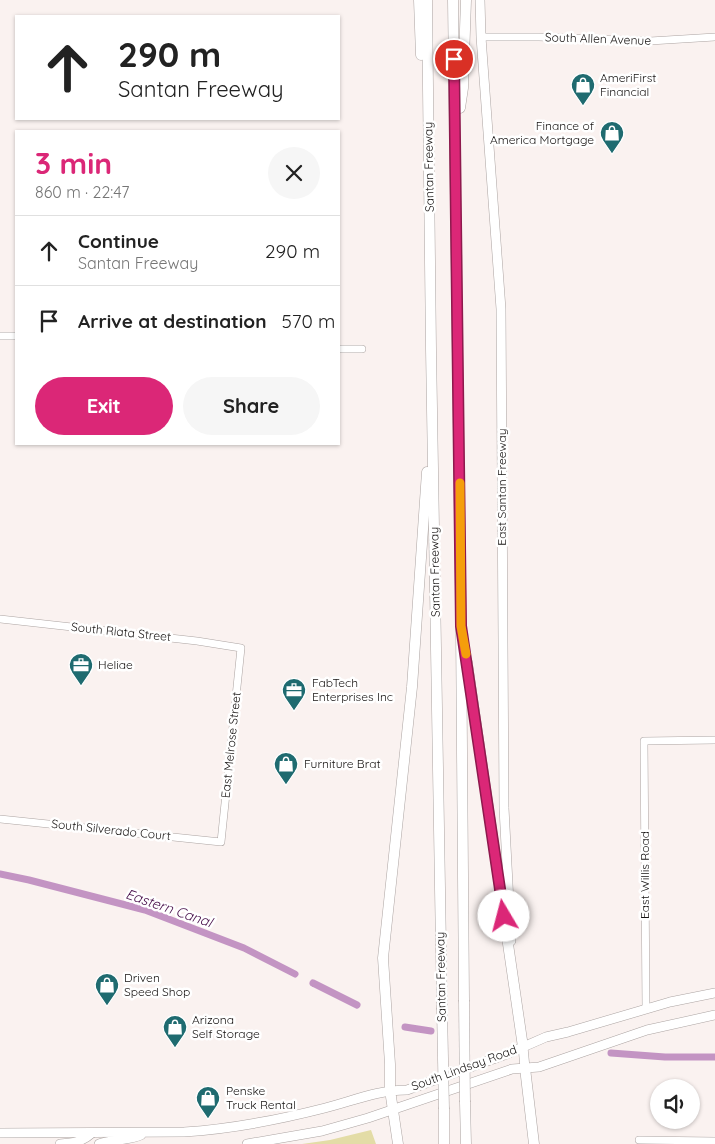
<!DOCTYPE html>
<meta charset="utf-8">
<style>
body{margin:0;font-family:Quicksand,sans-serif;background:#f6f6f6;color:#222;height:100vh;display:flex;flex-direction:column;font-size:19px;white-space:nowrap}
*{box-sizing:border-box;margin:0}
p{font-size:16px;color:#767676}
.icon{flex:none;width:28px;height:28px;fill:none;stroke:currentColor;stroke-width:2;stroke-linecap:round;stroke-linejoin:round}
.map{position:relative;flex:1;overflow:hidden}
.panel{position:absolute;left:15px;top:130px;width:325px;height:315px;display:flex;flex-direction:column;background:#fff;border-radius:0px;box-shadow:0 1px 4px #0004}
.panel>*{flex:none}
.hud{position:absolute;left:15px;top:15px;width:325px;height:105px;border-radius:0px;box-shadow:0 1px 4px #0004;background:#fff;color:#222;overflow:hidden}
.fabs{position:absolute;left:650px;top:1079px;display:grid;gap:10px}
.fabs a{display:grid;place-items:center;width:50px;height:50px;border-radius:50%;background:#fff;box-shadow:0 1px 4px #0004;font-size:25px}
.pin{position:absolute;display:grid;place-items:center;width:42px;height:42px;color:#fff;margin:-21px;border:2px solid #fff;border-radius:50%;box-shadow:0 1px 5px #0007}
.me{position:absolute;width:55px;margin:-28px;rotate:352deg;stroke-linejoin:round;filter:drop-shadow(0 0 4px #0008)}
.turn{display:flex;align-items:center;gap:18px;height:105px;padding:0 20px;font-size:22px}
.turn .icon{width:65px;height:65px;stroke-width:2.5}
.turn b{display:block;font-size:35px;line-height:42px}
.round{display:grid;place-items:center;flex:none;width:52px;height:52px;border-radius:26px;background:#f6f6f6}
.summary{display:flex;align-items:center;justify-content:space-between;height:85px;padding:0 20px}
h1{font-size:30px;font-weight:800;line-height:38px;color:#db2777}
.cta{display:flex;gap:10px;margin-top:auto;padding:10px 20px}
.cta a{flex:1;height:58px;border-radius:30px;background:#db2777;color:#fff;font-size:20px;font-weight:800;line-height:58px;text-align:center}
.cta a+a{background:#f6f6f6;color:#222}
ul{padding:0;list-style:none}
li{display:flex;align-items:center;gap:15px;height:70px;padding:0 20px;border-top:1px solid #e0e0e0}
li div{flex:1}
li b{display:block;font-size:19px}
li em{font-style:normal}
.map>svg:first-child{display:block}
</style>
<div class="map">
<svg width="715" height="1144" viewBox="0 0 715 1144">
<rect width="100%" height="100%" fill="#faf2f0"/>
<!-- green -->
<path fill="#e3dca6" d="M371,1130L376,1144H302L330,1140Z"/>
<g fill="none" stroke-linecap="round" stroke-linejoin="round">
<!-- canal -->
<g stroke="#c394c3" stroke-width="7">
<path d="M0,874L29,880L145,910L244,948L295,974"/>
<path d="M313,983L357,1005"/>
<path d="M405,1027L431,1031"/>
<path d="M611,1053L665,1057H715"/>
</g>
<!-- minor casing -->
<g stroke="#aca4a2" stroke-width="8">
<g id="minor">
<path d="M481,37H539L650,41L715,37"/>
<path d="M0,336H16"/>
<path d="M339,349H362"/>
<path d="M0,619L197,641L241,648L221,842L0,819"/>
<path d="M646,1009L644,741L715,740"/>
<path d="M639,1140L715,1141"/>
</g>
</g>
<!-- major casing -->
<g stroke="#aca4a2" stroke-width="10">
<g id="major">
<path d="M480,0L481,37L501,309L504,808L511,941"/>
<path d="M523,1047L525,1068"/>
<path d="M0,1133L184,1132C232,1129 278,1120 325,1108C353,1101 377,1090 407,1090L507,1054L546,1037L568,1032L670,1002L715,993"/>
<path d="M60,1144C73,1143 82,1142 92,1133"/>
<path d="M99,1144C112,1139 127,1141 141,1135"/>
<path d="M247,1144L322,1131L368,1118L512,1069L539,1067L647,1030L715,1015"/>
</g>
</g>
<!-- highway casing -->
<g stroke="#aca4a2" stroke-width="11">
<g id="highway">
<path d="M419,0L421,55"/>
<path d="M427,0L431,349L442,1008"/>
<path d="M453,0L461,626L464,1000"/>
<path d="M460,108L463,88L466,0"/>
<path d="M467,662L523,1047"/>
<path d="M525,1068L534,1144"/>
<path d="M465,1102L466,1144"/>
<path d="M444,1109V1144"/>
<path d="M398,1144L390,1090V1064L383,958L412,687L427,472"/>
</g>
</g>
<!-- minor -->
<use href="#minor" stroke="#fff" stroke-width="7"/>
<!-- major -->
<use href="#major" stroke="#fff" stroke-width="9"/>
<!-- highway -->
<use href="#highway" stroke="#fff" stroke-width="10"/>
<!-- highway-bridge casing -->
<g stroke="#aca4a2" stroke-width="11" stroke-linecap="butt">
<g id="highway-bridge">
<path d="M464,1000L465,1102"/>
<path d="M442,1008L444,1109"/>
</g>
</g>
<!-- highway-bridge -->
<use href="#highway-bridge" stroke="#fff" stroke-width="10"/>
</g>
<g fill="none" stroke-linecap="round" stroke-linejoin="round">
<!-- route casing -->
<g stroke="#8e194d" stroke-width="12">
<path id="route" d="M454,59L461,626L504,916"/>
</g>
<!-- route -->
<use href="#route" stroke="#db2777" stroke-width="9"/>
<!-- slow -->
<path stroke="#f59e0b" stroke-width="9" d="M460,483L461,626L466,654"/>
</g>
<!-- icons -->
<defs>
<g id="shop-pin" transform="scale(1.25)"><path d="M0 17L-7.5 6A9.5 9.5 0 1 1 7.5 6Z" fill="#1f6b70" stroke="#fff"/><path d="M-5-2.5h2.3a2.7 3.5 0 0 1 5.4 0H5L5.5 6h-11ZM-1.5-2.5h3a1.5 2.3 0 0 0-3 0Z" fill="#fff"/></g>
<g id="office-pin" transform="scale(1.25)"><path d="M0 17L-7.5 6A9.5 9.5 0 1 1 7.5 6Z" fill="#1f6b70" stroke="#fff"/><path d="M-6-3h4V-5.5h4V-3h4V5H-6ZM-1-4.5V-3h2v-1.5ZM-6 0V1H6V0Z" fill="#fff"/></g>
</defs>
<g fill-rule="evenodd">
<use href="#shop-pin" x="583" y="85"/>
<use href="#shop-pin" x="612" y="133"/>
<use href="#office-pin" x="81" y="665"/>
<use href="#office-pin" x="294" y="690"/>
<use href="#shop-pin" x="286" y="764"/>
<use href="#shop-pin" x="107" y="985"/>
<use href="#shop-pin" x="175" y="1027"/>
<use href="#shop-pin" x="208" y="1098"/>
</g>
<g text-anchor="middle" stroke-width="5" stroke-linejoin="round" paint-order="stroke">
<!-- street labels -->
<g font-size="12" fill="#151211" stroke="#fff">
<text transform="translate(598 39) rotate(2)" y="4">South Allen Avenue</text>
<text transform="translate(429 167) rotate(-91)" y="4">Santan Freeway</text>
<text transform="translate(502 487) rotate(-90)" y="4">East Santan Freeway</text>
<text transform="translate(435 572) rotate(-91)" y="4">Santan Freeway</text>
<text transform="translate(121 632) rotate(6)" y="4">South Riata Street</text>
<text transform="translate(231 745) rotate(-84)" y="4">East Melrose Street</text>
<text transform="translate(111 830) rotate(6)" y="4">South Silverado Court</text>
<text transform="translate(645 875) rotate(-90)" y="4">East Willis Road</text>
<text transform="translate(441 977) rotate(-91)" y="4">Santan Freeway</text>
<text transform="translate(464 1068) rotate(-20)" y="4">South Lindsay Road</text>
</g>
<!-- poi labels -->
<g font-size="12" fill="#151211" stroke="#fff" text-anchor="start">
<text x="600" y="82">AmeriFirst<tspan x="600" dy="14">Financial</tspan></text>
<text x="594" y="130" text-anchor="end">Finance of<tspan x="594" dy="14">America Mortgage</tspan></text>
<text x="98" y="669">Heliae</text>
<text x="312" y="687">FabTech<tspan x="312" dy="14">Enterprises Inc</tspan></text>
<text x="304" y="768">Furniture Brat</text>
<text x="124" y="982">Driven<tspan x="124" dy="14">Speed Shop</tspan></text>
<text x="192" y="1024">Arizona<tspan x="192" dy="14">Self Storage</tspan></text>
<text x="226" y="1095">Penske<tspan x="226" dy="14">Truck Rental</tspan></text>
</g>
<!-- water labels -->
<g font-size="14" font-style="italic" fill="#460d49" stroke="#fff">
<text transform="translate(169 908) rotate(19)" y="5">Eastern Canal</text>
</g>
</g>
</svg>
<div class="fabs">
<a><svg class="icon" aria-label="sound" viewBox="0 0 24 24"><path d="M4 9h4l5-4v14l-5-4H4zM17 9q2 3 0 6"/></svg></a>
</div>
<div class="pin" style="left:454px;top:59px;background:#d93025"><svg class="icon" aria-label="arrive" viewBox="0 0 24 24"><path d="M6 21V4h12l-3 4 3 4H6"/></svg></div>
<svg class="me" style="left:504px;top:916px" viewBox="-20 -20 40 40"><circle r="19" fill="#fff"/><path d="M0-13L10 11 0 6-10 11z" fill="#db2777"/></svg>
<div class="hud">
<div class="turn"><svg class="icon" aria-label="ahead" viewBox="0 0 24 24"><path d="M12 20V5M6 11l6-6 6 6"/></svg><div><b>290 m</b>Santan Freeway</div></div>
</div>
<section class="panel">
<div class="summary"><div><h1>3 min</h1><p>860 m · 22:47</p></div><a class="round"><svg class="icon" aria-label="close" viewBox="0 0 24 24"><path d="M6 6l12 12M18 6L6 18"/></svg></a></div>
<ul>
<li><svg class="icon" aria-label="ahead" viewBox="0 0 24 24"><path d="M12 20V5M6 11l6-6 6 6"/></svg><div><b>Continue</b><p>Santan Freeway</p></div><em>290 m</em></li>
<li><svg class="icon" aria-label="arrive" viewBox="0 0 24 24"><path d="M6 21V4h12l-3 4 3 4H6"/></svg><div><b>Arrive at destination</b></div><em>570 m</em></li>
</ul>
<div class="cta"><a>Exit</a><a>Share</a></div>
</section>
</div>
